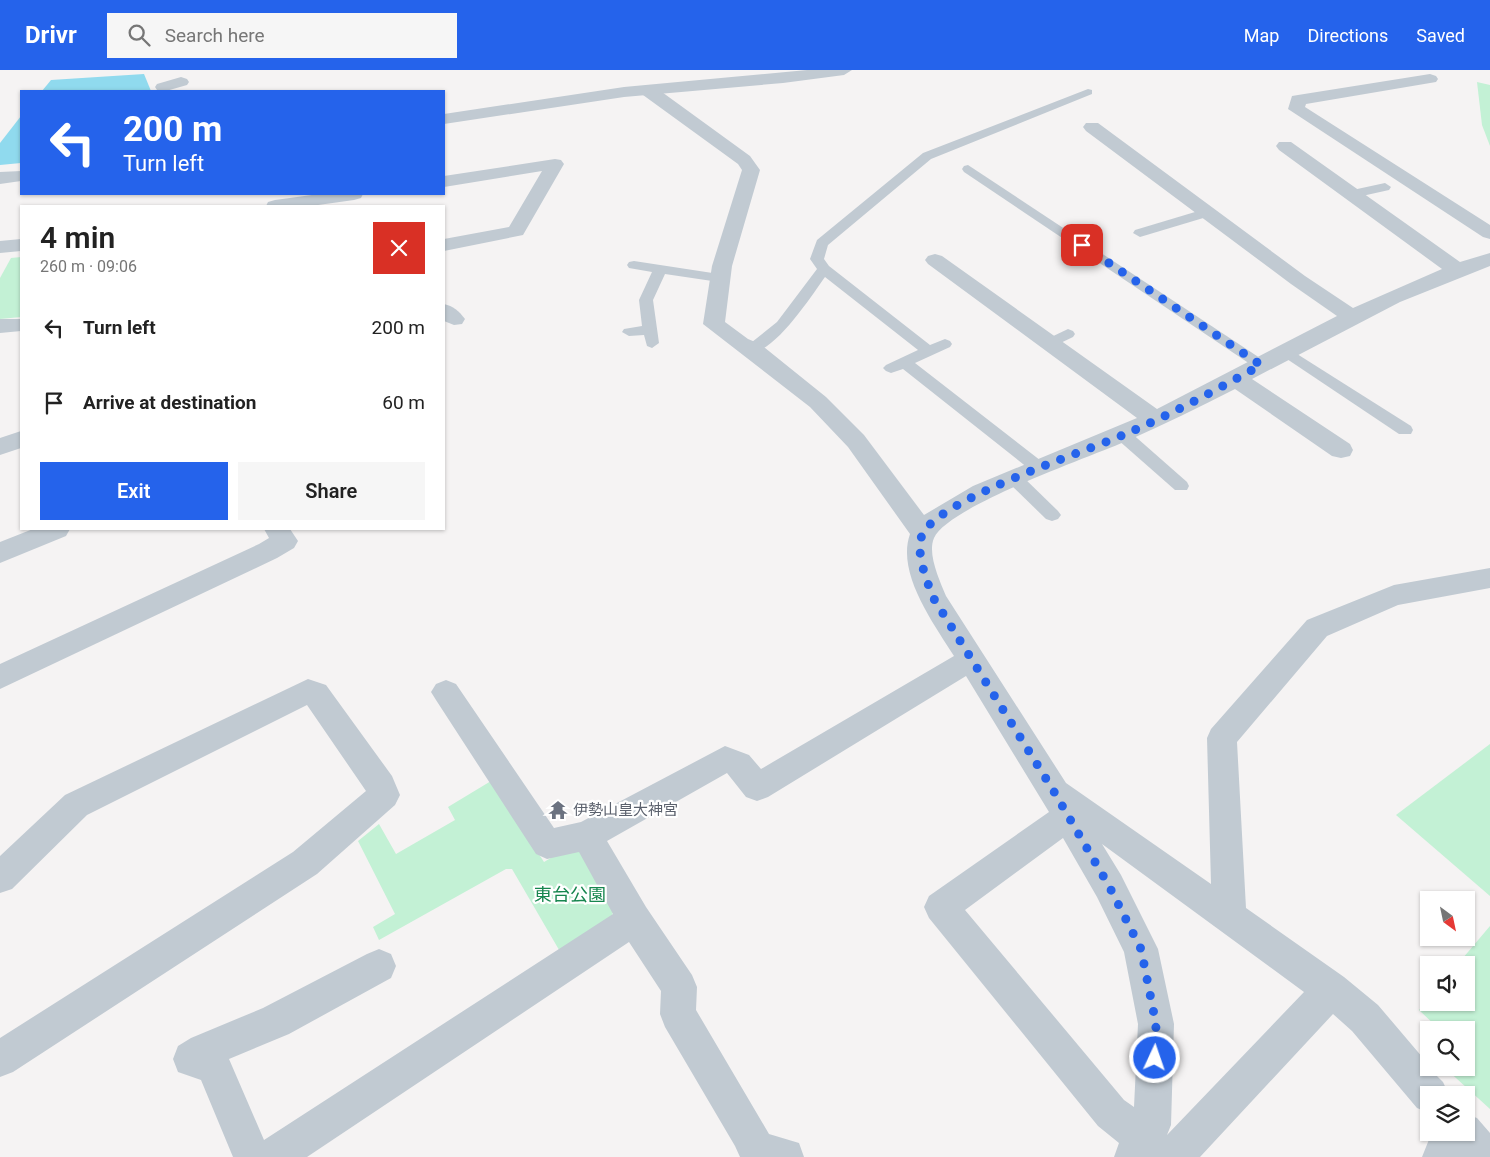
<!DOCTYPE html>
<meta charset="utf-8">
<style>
body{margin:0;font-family:Roboto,"Noto Sans JP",sans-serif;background:#f6f6f6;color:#222;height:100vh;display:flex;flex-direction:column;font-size:19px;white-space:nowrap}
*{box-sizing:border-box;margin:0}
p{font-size:16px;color:#767676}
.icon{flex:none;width:28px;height:28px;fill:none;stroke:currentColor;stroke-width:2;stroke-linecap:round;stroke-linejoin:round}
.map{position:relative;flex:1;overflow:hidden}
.details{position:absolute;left:20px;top:135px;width:425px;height:325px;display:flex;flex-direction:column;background:#fff;border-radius:0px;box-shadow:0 1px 4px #0004}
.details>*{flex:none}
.guide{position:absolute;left:20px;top:20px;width:425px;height:105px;border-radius:0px;box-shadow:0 1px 4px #0004;background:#2563eb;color:#fff;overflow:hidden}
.needle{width:32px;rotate:147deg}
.tools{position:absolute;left:1420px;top:821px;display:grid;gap:10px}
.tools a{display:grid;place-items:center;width:55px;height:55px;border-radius:0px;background:#fff;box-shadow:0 1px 4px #0004;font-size:25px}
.pin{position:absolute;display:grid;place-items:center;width:42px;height:42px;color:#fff;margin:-21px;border-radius:10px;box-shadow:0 2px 8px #0006}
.me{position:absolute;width:55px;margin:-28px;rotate:3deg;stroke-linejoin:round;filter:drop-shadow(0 0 4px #0008)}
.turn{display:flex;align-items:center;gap:18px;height:105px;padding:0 20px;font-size:22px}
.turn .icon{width:65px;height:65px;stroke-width:2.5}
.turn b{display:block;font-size:35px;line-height:42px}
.round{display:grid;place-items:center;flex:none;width:52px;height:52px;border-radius:0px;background:#f6f6f6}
.head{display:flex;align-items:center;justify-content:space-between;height:85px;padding:0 20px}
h1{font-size:30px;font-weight:600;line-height:38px}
.cta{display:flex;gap:10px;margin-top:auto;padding:10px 20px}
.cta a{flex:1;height:58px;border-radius:0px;background:#2563eb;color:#fff;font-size:20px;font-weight:600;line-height:58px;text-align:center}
.cta a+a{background:#f6f6f6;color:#222}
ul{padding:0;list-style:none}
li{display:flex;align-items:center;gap:15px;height:75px;padding:0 20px}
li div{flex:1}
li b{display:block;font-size:19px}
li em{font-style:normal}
header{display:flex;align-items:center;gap:30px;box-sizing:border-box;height:70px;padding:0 25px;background:#2563eb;color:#fff}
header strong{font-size:24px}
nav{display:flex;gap:28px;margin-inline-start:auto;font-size:18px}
.search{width:350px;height:45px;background:#f6f6f6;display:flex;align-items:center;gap:12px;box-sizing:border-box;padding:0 18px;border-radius:0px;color:#767676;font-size:19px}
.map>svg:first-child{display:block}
</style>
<header>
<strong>Drivr</strong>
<div class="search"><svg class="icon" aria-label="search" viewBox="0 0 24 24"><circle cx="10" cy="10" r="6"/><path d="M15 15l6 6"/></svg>Search here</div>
<nav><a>Map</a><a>Directions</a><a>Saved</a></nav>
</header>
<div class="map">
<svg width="1490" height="1087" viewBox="0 0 1490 1087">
<rect width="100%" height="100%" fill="#f5f3f3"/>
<!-- green -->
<g fill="#c3f1d5">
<path d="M1477,12L1490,15V76L1482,55Z"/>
<path d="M21,187V247L0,249V208L11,188Z"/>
<path d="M1490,674V826L1396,745Z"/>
<path d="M491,711L544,792L566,779L589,783L616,831L610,853L562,885L512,799H506L379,870L373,857L395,844L358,771L379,754L396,784L455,750L448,737Z"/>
<path d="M1490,856V1039L1445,998H1466V960H1440L1419,940L1429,928V932H1466V895H1457Z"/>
</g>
<!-- water -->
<g fill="#90daee">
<path d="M144,4L151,21H42L51,10Z"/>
<path d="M21,46V93L0,95V73Z"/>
</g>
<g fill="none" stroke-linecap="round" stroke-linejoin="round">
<!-- service -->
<g fill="#c1cad2" fill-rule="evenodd">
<path d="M1088,19L1092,20V24L931,89L828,175L824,189L829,196L930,275L945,269L950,271L952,274L950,277L915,293L1045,394L1047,398L1045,402H1033L903,299L891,303L886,301L883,298L886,295L918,280L825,207C812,225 771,289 747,282L745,279L747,276L777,252L817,199L810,189L817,170L923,83Z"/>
<path d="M968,95L1266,292L1269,295L1266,298H1256L964,102L962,99L964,96Z"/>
<path d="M1385,113L1391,117L1389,120L1353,128L1347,124L1348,121Z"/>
<path d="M1205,139L1212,143L1210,146L1140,167L1133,163L1135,160Z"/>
<path d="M634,191L719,204L726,208L719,212L665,204L653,230L659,273L652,278L647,276L644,265L629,266L622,262L624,259L642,256L639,230L652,202L629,198L627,195L629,192Z"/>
<path d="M1068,259L1073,261L1075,264L1073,267L1050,278L1043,273L1045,270Z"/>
<path d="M1286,277L1411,356L1413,360L1411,364H1399L1281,285L1279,282Z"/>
<path d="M1123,360L1129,361L1187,412L1189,416L1187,420H1175L1117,369L1115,365L1117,361Z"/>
<path d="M1014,402L1020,404L1058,441L1061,445L1058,449L1052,451L1046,449L1008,412L1006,408L1008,404Z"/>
</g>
<!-- minor -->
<g fill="#c1cad2" fill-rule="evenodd">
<path d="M1430,4L1436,6L1438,9L1436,12L1306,34L1305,37L1490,155V169L1483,167L1288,39L1292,26L1298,25Z"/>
<path d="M181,7L187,9L189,12L187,15L166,21L157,20L155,17L157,14Z"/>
<path d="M649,16L655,17L750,86L760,100L732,196L725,252L748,269L760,274L826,327L864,365L924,445L973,416L1137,348L928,194L925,190L928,186L935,184L942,186L1157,339L1337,246L1291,214L1086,61L1083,57L1086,53H1098L1305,206L1353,238L1442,199L1279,80L1276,76L1279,72H1291L1460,192L1490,183V196L1400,232L1252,309L1350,374L1353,380L1350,386L1341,388L1332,386L1235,319C1200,337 1165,354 1129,370C1093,386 948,436 934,468C927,484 940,511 946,526L1066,713L1211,814L1207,668L1211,659L1307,550L1394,515L1490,498V518L1398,535L1327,566L1237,672L1246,838L1344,907L1378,935L1429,995V998L1443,1012L1449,1025H1429V1043L1417,1038L1352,961L1333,944L1200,1087H1114L1119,1073L1098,1056L929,848L924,837L929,826L1049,742L966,606L768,727L757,731L746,727L727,703L607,771L646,837L692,905L697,917L696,940L769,1064L799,1073L804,1087H740L735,1076L665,957L660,944L661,921L629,872L307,1087H233L201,1010L178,1002L173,989L178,976L191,968L263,938L367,884L379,879L391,884L396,896L391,908L289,964L229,989L264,1070L613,844L579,782L547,789L536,784L436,630L431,622L436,614L446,610L456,614L554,758L581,752L725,676L749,685L761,699L954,586C934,554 896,503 910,464L848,377L810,337L703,254L712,196L742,100L738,94L643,25L641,21L643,17ZM1063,768L1097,827L1124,882L1138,954L1134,1037L1124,1030L965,840ZM1102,774L1304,922L1167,1065L1171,1055L1174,954L1158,879L1121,805Z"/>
<path d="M555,89L561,90L564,94L523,165L444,181V169L509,157L542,101L444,117V106Z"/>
<path d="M319,124H363L361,128L354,130L311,136H266L268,132L275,130Z"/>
<path d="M21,169V181L0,183V171Z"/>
<path d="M444,234C453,236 459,241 465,249L462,254L454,255L444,251Z"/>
<path d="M0,249H21V261L0,263Z"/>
<path d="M21,361V378L0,385V368Z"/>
<path d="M33,459H70L66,466L0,493V472Z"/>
<path d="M264,459H290L298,471L294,478L277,488L0,619V594L259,474L269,468Z"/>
<path d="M308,609L326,615L392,706L400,725L395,735L317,804L13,1002L0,1007V968L293,782L366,721L307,635L87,745L12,819L0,823V786L65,725Z"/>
<path d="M1466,1044L1477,1048L1490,1063V1087H1422L1432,1062H1466Z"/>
</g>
<!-- tertiary -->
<g fill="#c1cad2" fill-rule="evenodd">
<path d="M807,0H852L844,5L783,13L624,27L444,54V44L624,17Z"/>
<path d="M21,101V111L0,114V102Z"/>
</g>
</g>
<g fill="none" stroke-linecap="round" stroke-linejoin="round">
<!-- route -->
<path stroke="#2563eb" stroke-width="9" stroke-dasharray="0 16.2" d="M1082,175L1261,295C1216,320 1170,345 1123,365C1082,383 943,428 923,463C914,480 927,512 934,529L1053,720L1109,816L1141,879L1156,954L1155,988"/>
</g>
<!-- icons -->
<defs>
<g id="temple-bare" transform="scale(1.5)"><path d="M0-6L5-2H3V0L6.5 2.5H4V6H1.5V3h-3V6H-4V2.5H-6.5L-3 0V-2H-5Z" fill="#6b7280" stroke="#fff" stroke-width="2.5" paint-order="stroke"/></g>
</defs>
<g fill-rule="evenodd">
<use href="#temple-bare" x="558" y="740"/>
</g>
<g text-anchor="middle" stroke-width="4.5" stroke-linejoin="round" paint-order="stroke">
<!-- worship labels -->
<g font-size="15" fill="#5b616d" stroke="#fff" text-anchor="start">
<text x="573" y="745">伊勢山皇大神宮</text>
</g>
<!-- near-park labels -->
<g font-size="18" fill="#17864f" stroke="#fff">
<text x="570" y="831">東台公園</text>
</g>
</g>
</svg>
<div class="tools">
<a><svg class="needle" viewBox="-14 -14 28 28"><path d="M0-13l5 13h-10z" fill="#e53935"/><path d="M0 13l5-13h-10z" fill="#767676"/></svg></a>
<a><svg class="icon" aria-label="sound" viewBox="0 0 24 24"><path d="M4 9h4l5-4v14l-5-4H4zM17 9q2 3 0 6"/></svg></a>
<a><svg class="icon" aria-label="search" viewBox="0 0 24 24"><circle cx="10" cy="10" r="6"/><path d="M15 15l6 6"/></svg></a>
<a><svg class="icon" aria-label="layers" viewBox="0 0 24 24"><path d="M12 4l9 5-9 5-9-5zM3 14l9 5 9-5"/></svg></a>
</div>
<div class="pin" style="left:1082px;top:175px;background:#d93025"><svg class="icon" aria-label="arrive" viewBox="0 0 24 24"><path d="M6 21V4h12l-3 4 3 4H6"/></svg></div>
<svg class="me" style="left:1155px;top:988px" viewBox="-20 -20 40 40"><circle r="17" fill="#2563eb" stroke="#fff" stroke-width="3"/><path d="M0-11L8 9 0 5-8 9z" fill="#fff"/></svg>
<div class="guide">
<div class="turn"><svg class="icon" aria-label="left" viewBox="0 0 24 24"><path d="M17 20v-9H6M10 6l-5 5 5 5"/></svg><div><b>200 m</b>Turn left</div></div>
</div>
<section class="details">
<div class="head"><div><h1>4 min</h1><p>260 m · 09:06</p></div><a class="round" style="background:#d93025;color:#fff"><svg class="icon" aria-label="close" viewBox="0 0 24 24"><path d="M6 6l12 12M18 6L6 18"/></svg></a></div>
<ul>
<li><svg class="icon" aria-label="left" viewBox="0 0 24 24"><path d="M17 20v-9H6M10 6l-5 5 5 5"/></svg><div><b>Turn left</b></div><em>200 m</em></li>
<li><svg class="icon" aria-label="arrive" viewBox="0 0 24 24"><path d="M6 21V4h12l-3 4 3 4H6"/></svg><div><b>Arrive at destination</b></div><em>60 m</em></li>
</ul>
<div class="cta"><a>Exit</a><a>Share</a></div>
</section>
</div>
